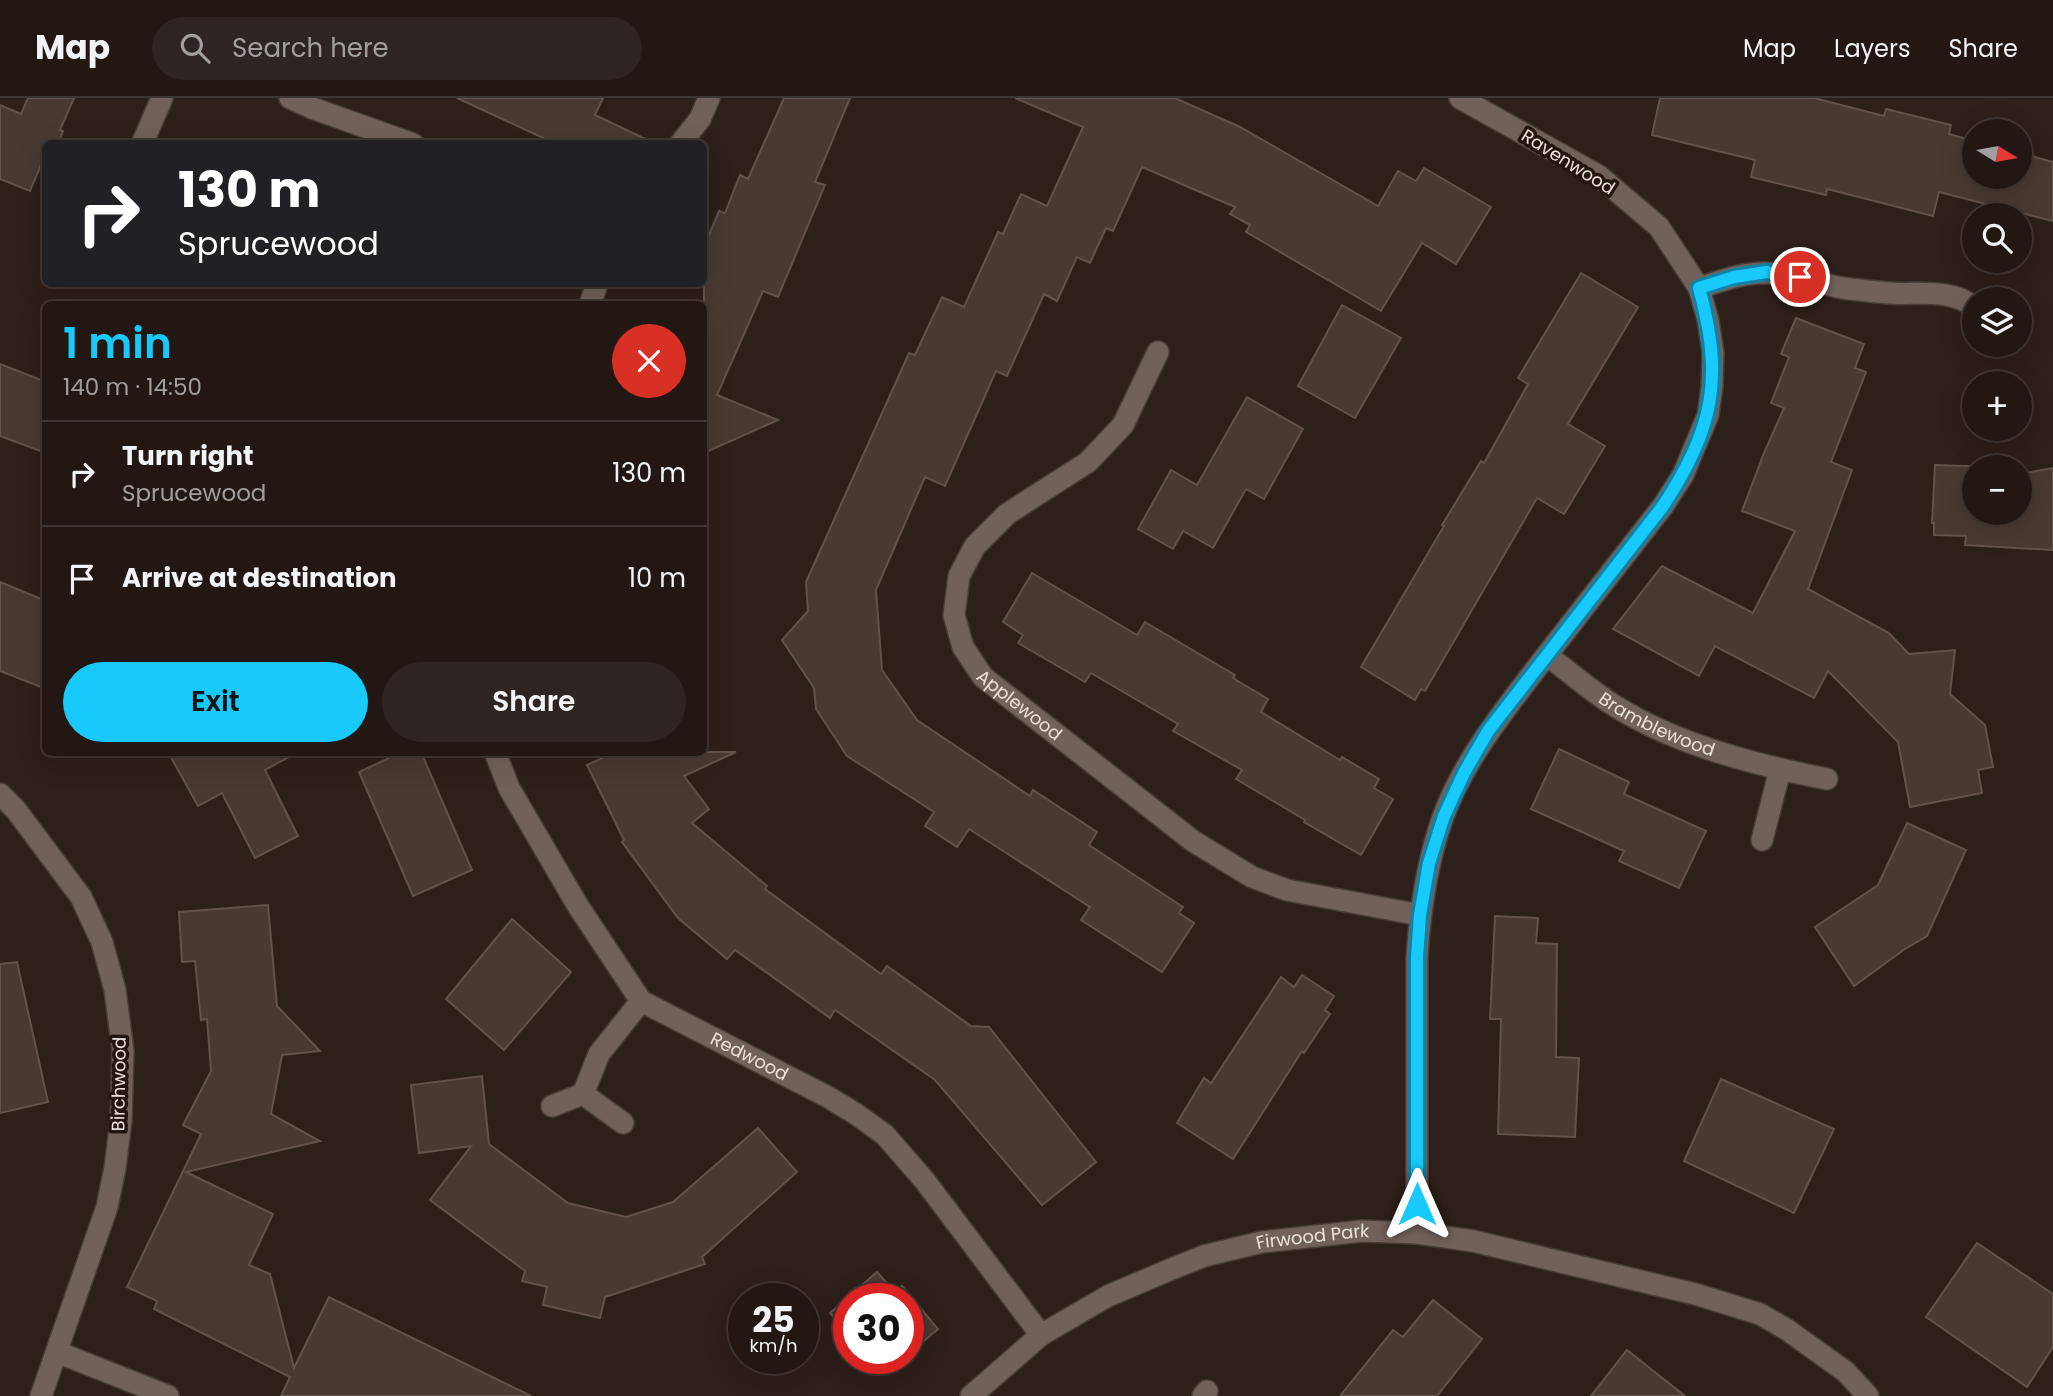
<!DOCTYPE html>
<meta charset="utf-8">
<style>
body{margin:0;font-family:Poppins,sans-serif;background:#2e2421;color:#f1f3f6;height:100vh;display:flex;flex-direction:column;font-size:26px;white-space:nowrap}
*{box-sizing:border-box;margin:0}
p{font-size:23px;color:#a29fa0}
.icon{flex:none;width:38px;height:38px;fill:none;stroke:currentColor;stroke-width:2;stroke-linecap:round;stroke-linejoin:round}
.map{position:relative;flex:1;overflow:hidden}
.drawer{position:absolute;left:42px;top:203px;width:665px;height:455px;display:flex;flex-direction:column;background:#221713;border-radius:10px;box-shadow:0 7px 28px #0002,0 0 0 2px #3f3633}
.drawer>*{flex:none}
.hud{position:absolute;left:42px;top:42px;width:665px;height:147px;border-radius:10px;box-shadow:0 7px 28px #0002,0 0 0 2px #3f3633;background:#202124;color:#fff;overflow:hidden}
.needle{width:46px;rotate:101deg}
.buttons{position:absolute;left:1962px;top:21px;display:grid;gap:14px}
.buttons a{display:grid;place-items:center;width:70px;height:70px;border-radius:50%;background:#221713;box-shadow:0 7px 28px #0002,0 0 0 2px #3f3633;font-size:35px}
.speed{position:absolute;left:728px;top:1185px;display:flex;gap:14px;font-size:35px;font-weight:700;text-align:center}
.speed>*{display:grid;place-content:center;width:91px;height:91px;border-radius:50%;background:#221713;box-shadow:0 7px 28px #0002,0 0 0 2px #3f3633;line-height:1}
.speed small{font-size:18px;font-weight:400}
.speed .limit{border:10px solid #d22;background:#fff;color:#111}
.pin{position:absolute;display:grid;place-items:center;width:60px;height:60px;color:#fff;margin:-30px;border:4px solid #fff;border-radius:50%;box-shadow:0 2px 7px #0007}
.me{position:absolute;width:77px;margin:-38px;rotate:0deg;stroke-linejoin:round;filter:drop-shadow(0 0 5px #0008)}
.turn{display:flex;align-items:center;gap:24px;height:147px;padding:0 21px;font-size:32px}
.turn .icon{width:91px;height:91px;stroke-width:2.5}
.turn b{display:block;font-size:49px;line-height:60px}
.round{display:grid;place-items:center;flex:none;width:74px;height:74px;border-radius:37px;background:#2e2421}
.headline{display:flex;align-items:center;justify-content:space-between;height:119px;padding:0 21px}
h1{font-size:42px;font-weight:600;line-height:52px;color:#18cafc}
.cta{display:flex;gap:14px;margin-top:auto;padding:14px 21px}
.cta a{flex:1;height:80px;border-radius:42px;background:#18cafc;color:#111;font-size:28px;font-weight:600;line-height:80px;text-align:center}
.cta a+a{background:#2e2421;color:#f1f3f6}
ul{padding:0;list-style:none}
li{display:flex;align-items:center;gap:21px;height:105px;padding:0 21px;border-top:2px solid #3f3633}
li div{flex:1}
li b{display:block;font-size:26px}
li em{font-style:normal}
header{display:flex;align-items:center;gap:42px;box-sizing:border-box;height:98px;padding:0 35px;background:#221713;border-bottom:2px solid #3f3633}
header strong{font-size:33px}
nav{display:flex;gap:38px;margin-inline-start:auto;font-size:24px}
.search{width:490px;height:63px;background:#2e2421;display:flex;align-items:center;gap:18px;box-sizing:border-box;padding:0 24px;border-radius:38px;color:#a29fa0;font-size:26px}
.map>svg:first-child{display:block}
</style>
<header>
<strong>Map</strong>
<div class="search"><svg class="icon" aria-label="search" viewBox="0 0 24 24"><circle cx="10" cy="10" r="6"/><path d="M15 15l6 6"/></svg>Search here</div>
<nav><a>Map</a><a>Layers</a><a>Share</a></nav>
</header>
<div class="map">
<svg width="2053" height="1298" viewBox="0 0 2053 1298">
<rect width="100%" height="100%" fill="#2d1f19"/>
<!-- building -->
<g fill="#483932" stroke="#63524b" stroke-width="2">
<path d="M28,0H74L60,32L63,33L58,46H46V69L41,67L30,93L0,81V7L21,16Z"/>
<path d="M457,0H603L595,17L656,46H556Z"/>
<path d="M784,0H850L815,84L825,87L778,199L763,193L717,297L778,322L704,355V149L719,113L725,115L740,77L748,81Z"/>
<path d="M1015,0H1175L1240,29L1378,108L1398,73L1416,83L1424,70L1491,109L1456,166L1422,145L1381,213L1246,134L1250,127L1230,116L1235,109L1142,69L1113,133L1106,130L1090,165L1077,159L1057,203L1044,196L1007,278L996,273L945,388L925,379L876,492L882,572L917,622L1030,698L1033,692L1097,734L1089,747L1183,809L1179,815L1194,825L1162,874L1081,822L1090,809L969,731L957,749L925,728L934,714L847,658L816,611L814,590L782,542L808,513L806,484L909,255L915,257L942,199L964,209L998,134L1003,136L1021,96L1047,108L1083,29Z"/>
<path d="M1660,0H1814L1884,18L1886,11L1951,27L1949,36L1974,43V79H2020V55L2053,64V123L1939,94L1933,118L1827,91L1826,97L1751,79L1755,62L1652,37Z"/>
<path d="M1581,175L1638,209L1568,326L1605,348L1564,416L1537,400L1425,593L1421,591L1415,602L1361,569L1444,428L1442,427L1481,363L1484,365L1528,286L1518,280Z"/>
<path d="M1342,207L1401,240L1355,320L1298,288Z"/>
<path d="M1796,220L1864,246L1855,270L1866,274L1831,364L1852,372L1808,491L1889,535L1909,556L1955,552L1950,596L1985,627L1993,669L1978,672L1982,695L1910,709L1898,644L1828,573L1814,600L1715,548L1699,578L1613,531L1662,468L1753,515L1795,433L1742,413L1764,355L1784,310L1771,305L1789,259L1781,256Z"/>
<path d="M0,266L46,284V355L0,338Z"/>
<path d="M1247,299L1303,331L1264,401L1246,391L1213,450L1183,433L1173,451L1138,431L1171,372L1197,387Z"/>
<path d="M1935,367L1997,369H1974V415H2020V376L2053,370V452L1965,447L1966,438L1934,437V425H1932Z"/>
<path d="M1032,475L1137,537L1145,524L1235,577L1233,580L1268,601L1261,614L1340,662L1342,659L1379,681L1374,690L1393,701L1361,757L1304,724L1305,722L1236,681L1242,672L1173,633L1178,626L1091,575L1085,584L1018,545L1023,537L1003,524Z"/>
<path d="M0,484L46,503V591L0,573Z"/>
<path d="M1559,651L1629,684L1624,696L1706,733L1679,790L1619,763L1624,753L1531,711Z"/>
<path d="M168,654H298L265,672L298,738L255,760L222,695L198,708Z"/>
<path d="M402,654H421L472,772L413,798L359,674Z"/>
<path d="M615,654H736L684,678L709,711L692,725L767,788L765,791L881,876L887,868L971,928L989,929L1096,1064L1042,1107L935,982L835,912L830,920L735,852L727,861L678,820L622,744L624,742L587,667Z"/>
<path d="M1907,725L1966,752L1927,838L1905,851L1854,888L1815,829L1878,787Z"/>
<path d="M268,807L277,908L320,953L282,957L271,1016L320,1043L186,1074L273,1116L249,1167L270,1176L294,1270L329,1199L531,1298H281L290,1279L154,1211L157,1203L127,1189L201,1036L183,1027L211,973L207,921L201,922L195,863L182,864L179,814Z"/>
<path d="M1495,818L1538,820L1536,845L1557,846L1556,959L1579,960L1575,1039L1498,1036L1501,921H1490Z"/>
<path d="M512,821L571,874L504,952L446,901Z"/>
<path d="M17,864L48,1004L0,1015V866Z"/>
<path d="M1302,877L1334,898L1325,912L1330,916L1304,955L1302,953L1233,1061L1177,1025L1204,980L1211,985L1281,879L1294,889Z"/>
<path d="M482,978L489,1046L568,1105L626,1119L673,1104L758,1030L797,1074L702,1159L705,1166L605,1199L600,1220L543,1207L547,1189L522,1183L525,1173L430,1102L471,1048L419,1055L411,987Z"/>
<path d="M1721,981L1834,1031L1794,1115L1684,1063Z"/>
<path d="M1977,1145L2053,1196V1249L2027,1289L1926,1219Z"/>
<path d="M877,1174L895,1194L902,1188L938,1231L908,1256V1200H849V1235L830,1215Z"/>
<path d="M1433,1202L1482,1241L1437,1298H1340L1393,1232L1403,1239Z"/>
<path d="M1627,1252L1685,1298H1591Z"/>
<path d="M872,1260H904L886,1276Z"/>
</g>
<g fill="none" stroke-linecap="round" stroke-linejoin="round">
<!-- street casing -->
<g stroke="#483c38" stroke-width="24">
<g id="street">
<path d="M290,0L312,10L413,46"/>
<path d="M142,46L162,0"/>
<path d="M680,46L700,21L709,0"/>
<path d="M1699,190C1721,183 1744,174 1767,175C1793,175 1817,185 1842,190C1858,192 1874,194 1890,195C1917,197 1952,190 1974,209"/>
<path d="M590,206L597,186"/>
<path id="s1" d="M1158,254L1123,327L1088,364L1007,416L975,448L959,478L954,517L963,549L983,579L1193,743L1252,779L1287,792L1420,817"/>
<path id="s2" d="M1547,557C1569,574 1591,593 1615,608C1677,647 1756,667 1827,681"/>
<path id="s3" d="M495,654L509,690L578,808L641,903L828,999L856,1016L885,1037L925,1083L1041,1237"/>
<path d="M0,696L16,712L81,799L102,844L115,892L123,953L121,1022L115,1070L107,1109L41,1298"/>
<path d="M1762,742L1780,672"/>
<path d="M583,996L623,1025"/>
<path d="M552,1008L583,996L599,956L641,903"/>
<path d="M1417,1135V859C1420,812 1427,764 1443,719C1464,662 1503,614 1539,567C1580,514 1622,461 1663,408L1683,377L1708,317L1712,288L1713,255L1708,222L1699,190L1659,129L1599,78L1460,0"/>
<path d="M57,1254L168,1298"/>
<path id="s4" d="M971,1298L1041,1237L1108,1198L1169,1172L1204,1158L1262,1144L1362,1133L1417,1135L1473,1143L1695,1196L1760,1216L1786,1231L1846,1274L1868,1298"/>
<path d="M1203,1298L1207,1293"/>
</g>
</g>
<!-- street -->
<use href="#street" stroke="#72615a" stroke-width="21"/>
</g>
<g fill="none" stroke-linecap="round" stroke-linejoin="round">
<!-- route casing -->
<g stroke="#1083a4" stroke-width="18">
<path id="route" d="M1417,1106V859L1420,817L1429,765L1444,718L1464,675L1488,633L1663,408C1714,329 1724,281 1699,190L1734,179L1767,174L1800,179"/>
</g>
<!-- route -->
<use href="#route" stroke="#18cafc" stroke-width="12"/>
</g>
<g text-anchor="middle" stroke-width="7" stroke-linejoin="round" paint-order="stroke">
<!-- street labels -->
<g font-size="18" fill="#ebe1dc" stroke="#231610">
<text transform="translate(1568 64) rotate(32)" y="6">Ravenwood</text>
<text dy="6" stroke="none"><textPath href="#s1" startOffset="462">Applewood</textPath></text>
<text dy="6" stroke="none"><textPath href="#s2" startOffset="131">Bramblewood</textPath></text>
<text dy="6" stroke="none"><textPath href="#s3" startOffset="411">Redwood</textPath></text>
<text transform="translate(119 986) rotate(-89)" y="6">Birchwood</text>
<text dy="6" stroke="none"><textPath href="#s4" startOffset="385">Firwood Park</textPath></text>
</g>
</g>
</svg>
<div class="buttons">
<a><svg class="needle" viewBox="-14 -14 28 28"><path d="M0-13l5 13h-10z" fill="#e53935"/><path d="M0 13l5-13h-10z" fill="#a29fa0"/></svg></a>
<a><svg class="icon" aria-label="search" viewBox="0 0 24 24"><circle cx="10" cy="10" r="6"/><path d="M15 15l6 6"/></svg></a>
<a><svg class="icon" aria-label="layers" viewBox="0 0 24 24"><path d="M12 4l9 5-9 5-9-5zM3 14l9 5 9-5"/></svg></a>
<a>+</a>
<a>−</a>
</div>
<div class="speed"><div>25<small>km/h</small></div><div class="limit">30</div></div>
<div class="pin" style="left:1800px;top:179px;background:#d93025"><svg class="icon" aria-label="arrive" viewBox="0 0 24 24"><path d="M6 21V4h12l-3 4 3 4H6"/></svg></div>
<svg class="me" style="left:1417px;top:1106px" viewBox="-20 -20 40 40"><path d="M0-17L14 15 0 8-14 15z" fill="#18cafc" stroke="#fff" stroke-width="4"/></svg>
<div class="hud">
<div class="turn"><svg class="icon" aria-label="right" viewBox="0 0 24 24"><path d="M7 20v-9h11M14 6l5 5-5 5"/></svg><div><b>130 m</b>Sprucewood</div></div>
</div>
<section class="drawer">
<div class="headline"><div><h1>1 min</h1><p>140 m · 14:50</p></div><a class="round" style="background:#d93025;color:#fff"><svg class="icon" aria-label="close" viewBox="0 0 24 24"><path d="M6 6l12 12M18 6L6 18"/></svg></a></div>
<ul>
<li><svg class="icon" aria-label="right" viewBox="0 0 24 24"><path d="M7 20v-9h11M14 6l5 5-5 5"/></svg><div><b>Turn right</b><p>Sprucewood</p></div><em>130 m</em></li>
<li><svg class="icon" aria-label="arrive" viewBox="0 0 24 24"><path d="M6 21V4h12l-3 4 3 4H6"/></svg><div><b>Arrive at destination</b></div><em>10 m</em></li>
</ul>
<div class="cta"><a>Exit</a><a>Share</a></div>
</section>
</div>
